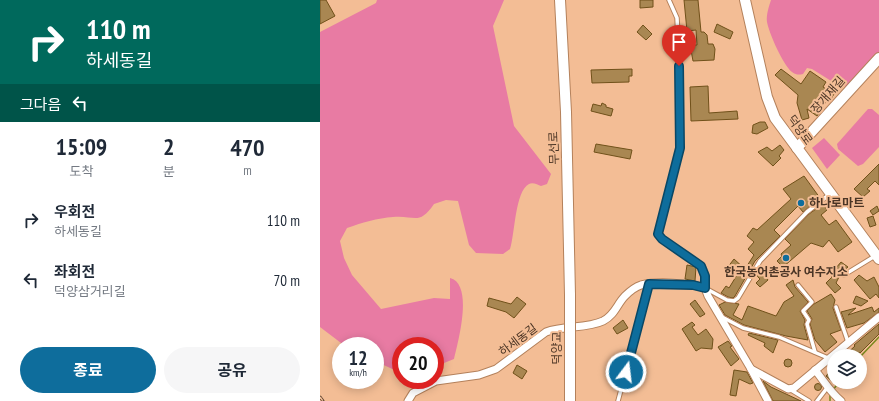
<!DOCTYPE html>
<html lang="ko">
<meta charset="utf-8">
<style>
body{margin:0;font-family:"PT Sans Narrow","Noto Sans KR",sans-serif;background:#f6f6f7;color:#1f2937;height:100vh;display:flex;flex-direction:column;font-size:15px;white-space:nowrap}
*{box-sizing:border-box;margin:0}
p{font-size:13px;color:#747a83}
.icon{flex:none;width:22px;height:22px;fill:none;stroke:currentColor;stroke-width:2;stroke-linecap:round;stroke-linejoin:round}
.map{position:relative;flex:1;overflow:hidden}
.side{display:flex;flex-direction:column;background:#fff;width:320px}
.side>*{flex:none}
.top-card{background:#00695c;color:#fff;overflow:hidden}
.fabs{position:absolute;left:507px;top:349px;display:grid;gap:8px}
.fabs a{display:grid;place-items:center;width:40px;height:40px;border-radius:50%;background:#fff;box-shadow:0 2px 10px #0003;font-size:20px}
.speed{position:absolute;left:12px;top:337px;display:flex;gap:8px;font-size:20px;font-weight:700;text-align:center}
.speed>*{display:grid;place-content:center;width:52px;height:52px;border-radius:50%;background:#fff;box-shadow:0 2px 10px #0003;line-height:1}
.speed small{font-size:10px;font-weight:400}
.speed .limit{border:6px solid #d22;background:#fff;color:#111}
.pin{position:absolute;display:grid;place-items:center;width:34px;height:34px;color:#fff;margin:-41px -17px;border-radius:50% 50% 50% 0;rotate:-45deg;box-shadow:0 0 4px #0007}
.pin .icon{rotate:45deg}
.me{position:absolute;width:44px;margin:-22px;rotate:15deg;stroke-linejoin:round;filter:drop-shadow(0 0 3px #0008)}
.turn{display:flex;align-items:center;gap:14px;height:84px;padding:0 20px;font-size:18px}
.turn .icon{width:52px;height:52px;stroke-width:2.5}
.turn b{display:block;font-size:28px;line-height:34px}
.then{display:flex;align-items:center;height:38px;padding:0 20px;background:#0003;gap:8px;font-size:15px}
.eta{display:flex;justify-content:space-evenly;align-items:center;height:68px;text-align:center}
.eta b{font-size:24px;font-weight:700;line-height:28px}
.action{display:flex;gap:8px;margin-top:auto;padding:8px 20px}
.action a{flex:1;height:46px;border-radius:24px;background:#0e6d9c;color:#fff;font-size:16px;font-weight:700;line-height:46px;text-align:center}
.action a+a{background:#f6f6f7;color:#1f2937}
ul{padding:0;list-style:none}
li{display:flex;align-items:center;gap:12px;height:60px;padding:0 20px}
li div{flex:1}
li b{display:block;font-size:15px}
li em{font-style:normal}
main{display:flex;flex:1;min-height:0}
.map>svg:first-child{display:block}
</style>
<main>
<section class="side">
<div class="top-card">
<div class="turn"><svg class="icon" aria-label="right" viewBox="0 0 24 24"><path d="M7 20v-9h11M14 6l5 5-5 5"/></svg><div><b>110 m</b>하세동길</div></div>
<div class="then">그다음<svg class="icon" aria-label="left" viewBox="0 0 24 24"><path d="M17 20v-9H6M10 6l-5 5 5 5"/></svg></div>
</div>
<div class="eta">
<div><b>15:09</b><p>도착</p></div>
<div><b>2</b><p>분</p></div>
<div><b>470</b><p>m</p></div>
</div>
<ul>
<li><svg class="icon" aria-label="right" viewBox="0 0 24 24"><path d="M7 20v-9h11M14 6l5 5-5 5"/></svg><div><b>우회전</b><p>하세동길</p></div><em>110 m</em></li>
<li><svg class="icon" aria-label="left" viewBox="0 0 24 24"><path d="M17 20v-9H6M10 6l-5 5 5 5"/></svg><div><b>좌회전</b><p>덕양삼거리길</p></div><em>70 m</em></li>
</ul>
<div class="action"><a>종료</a><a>공유</a></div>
</section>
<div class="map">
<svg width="559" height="401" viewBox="0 0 559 401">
<rect width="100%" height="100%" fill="#f3bd95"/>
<!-- green -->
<g fill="#e87ba3">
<path d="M57,0H184L173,26L194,126L231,174L227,184L221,186C218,185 213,182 209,184C195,191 195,234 190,249L183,254L156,253L149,245L138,201L126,200L114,204C99,226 95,215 73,217C58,218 41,223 27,228L20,241L24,258L32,275L61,309L114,298L130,299V278C154,284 138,342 134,359L124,363L115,376V346H81V373L55,361V346H25L0,327V32L56,3Z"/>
<path d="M451,0H559V58L530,88L516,84L492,69L487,68L483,74C479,75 476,75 472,72C463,65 449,33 447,22C446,15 449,6 451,0Z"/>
<path d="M548,109H552L559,115V147L543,164L538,166L518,149L517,144Z"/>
<path d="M504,138L520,155L507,169L492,148Z"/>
</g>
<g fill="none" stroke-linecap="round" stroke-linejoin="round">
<!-- stream -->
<g stroke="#77871b" stroke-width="1.5">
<path d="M540,357L559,337"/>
<path d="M513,390L519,382"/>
<path d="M510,401V395"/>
</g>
</g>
<!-- building -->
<g fill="#a98752" stroke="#70511a">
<path d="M0,0H6L15,16L0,24Z"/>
<path d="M320,0H333V7L320,8Z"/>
<path d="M364,0H378L381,32H384L387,35L388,44H393L395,49L394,60L373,61L371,50L372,45H377L376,30L367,31Z"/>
<path d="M397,24L413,32L410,39L394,32Z"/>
<path d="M323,25L332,34L326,40L317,32Z"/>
<path d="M312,69V76H309V82L272,83L271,70Z"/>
<path d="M461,69L481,84L490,71L506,82L503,87L514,94L509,102L507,100L497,116L487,109L489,118L482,120L477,103L478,95L455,75Z"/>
<path d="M388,86L389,113L417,111L418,119L371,121L370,87Z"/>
<path d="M282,103L286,105V107L293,109L291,116L271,111L273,104L281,106Z"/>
<path d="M440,122H445L448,128L437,134L432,133L433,125Z"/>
<path d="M276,144L312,150L310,159L274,152Z"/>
<path d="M460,145L464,150L459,156L461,158L453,166L438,152L447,147L452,151Z"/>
<path d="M559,164V185L555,181L547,189L550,191L543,197L534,189Z"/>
<path d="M484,176L500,198L483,212L478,206L454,230L460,236L435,261L415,296L413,298L408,297L401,293L406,286L409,288L417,275L407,268L414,259L425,269L434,255L428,249L434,242L427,236L433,228L437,230L471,199L463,189Z"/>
<path d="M503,204L507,210L501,215L509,225L516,220L532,242L518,252L509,240L503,247L491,243L463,267L457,261L462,256L461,254L471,245L465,239L489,214Z"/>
<path d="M557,206L559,211L553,215L550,211Z"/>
<path d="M553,216L556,225L550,227L547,218Z"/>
<path d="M521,262L528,267L521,273L516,283L521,288L515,293L506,283L512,277L510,275Z"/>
<path d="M367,265L376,267L375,281L365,279Z"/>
<path d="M441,272L443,273L444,272L448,275L446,277L448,280L440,287L436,283L440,279L437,276Z"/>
<path d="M539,275L547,281L554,277L559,287V298L556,294L550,299L534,280Z"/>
<path d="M473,280L475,287L488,302L480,311L485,320L484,325L488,340L466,336L424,325L405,315L399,305L405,302L419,304L413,315L422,320L428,306L456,316L464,302L474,296L466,285Z"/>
<path d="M511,294L515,300L513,308L521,330L510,334L517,342L505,352L495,340L490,324L492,319L487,311L494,304Z"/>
<path d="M536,296L548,301L541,306L533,303Z"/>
<path d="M197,297L206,304L194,318L186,312L167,306L169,298L191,304Z"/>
<path d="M375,300L385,314L380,317L370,304Z"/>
<path d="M552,307L554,312L559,308V312L544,323L527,328L521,312L536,308L528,315Z"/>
<path d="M303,320L308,328L297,334L293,328Z"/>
<path d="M372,322L375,325L372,327L378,335L386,329L393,339L392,349L381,348L376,351L362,329Z"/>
<path d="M559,324V334L540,353L539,352L535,356H524L535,346L534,345Z"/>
<path d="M429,333L458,340L453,353L444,346L445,343L428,335Z"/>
<path d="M198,334L203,343L197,347L193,342V338Z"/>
<path d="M408,341L412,346L410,347L419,359L411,366L398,347Z"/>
<circle cx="468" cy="363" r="4"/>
<path d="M197,365L207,371L202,379L193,373Z"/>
<path d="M514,367V383L506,376Z"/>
<path d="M414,370L427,372L433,383L430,384L419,379L416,396L410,395Z"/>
<path d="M443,381L451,387L481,401H453Z"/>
<circle cx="498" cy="387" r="3.5"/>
</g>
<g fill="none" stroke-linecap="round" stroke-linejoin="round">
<!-- lane casing -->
<g stroke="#b4815b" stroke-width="5.5">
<g id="lane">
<path d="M349,0L357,18L359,57L360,142L357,161L338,232L340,237L381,266L385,276V288L407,300L414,301L418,298L440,261L487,212L510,194"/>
<path d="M524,275L555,256"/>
<path d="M478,285L492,302L483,311L489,320L487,324L495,352"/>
<path d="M516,307L528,342"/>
<path d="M402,317L423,328L459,337L508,358"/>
<path d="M471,390L489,401"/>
<path d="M298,401L329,284"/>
<path d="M497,401L507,388"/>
</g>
</g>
<!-- street casing -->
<g stroke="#b4815b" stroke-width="9">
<g id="street">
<path d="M431,369L448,401"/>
<path d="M495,370C504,381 510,392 521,401"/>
<path d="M88,401L93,393L116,381L159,375L176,369L226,332C244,325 266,329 283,321C295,315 297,304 305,296C309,292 315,287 321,285C337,281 369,283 385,288L388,296L431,369L468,389L474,388L559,317"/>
</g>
</g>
<!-- secondary casing -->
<g stroke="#b4815b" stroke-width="12">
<g id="secondary">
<path d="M240,0L246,112L250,295"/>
<path d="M425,0L447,97L455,118L559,259"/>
<path d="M477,148L559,58"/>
</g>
</g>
<!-- lane -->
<use href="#lane" stroke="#fff" stroke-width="3.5"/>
<!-- street -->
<use href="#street" stroke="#fff" stroke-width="7"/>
<!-- secondary -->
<use href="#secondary" stroke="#fff" stroke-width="10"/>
<!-- rail casing -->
<g stroke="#5f4532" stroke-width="3">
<path id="rail" d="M0,397L3,401"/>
</g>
<!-- rail -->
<use href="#rail" stroke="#f3bd95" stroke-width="1.5" stroke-dasharray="4.5" stroke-linecap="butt"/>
<!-- secondary-bridge casing -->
<g stroke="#b4815b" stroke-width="12" stroke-linecap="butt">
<path id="secondary-bridge" d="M250,295V401"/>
</g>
<!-- secondary-bridge -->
<use href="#secondary-bridge" stroke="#fff" stroke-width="10"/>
</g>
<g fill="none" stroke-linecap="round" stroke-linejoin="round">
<!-- route casing -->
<g stroke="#094765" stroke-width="10">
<path id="route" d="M306,372L329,284L373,285L385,288V276L381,266L342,239L338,234L360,148L359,66"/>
</g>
<!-- route -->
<use href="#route" stroke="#0e6d9c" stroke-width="7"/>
</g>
<!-- markers -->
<g fill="#0e6d9c" stroke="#f3bd95" stroke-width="1.5">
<circle cx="481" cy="203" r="4"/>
<circle cx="466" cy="258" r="4"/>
</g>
<g text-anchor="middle" stroke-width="4" stroke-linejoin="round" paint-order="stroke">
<!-- street labels -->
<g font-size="12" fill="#4b3525" stroke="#f3bd95">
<text transform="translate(508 95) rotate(-49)" y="4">장개재길</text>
<text transform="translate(480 130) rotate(54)" y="4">덕양로</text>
<text transform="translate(234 148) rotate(-92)" y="4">무선로</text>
<text transform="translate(198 340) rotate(-37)" y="4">하세동길</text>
<text transform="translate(237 348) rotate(-90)" y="4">덕양교</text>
</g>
<!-- poi labels -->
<g font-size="12" font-weight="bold" fill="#4b3525" stroke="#f3bd95" text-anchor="start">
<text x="489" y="207">하나로마트</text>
<text x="466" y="276" text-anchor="middle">한국농어촌공사 여수지소</text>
</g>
</g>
</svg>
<div class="fabs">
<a><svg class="icon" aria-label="layers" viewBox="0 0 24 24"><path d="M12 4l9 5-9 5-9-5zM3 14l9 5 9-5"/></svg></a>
</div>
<div class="speed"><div>12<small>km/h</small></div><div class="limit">20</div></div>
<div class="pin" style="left:359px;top:66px;background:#d93025"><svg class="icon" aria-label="arrive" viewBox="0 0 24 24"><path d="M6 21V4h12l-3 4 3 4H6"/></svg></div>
<svg class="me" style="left:306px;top:372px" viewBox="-20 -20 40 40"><circle r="17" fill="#0e6d9c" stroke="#fff" stroke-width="3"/><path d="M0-11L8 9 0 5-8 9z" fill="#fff"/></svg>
</div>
</main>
